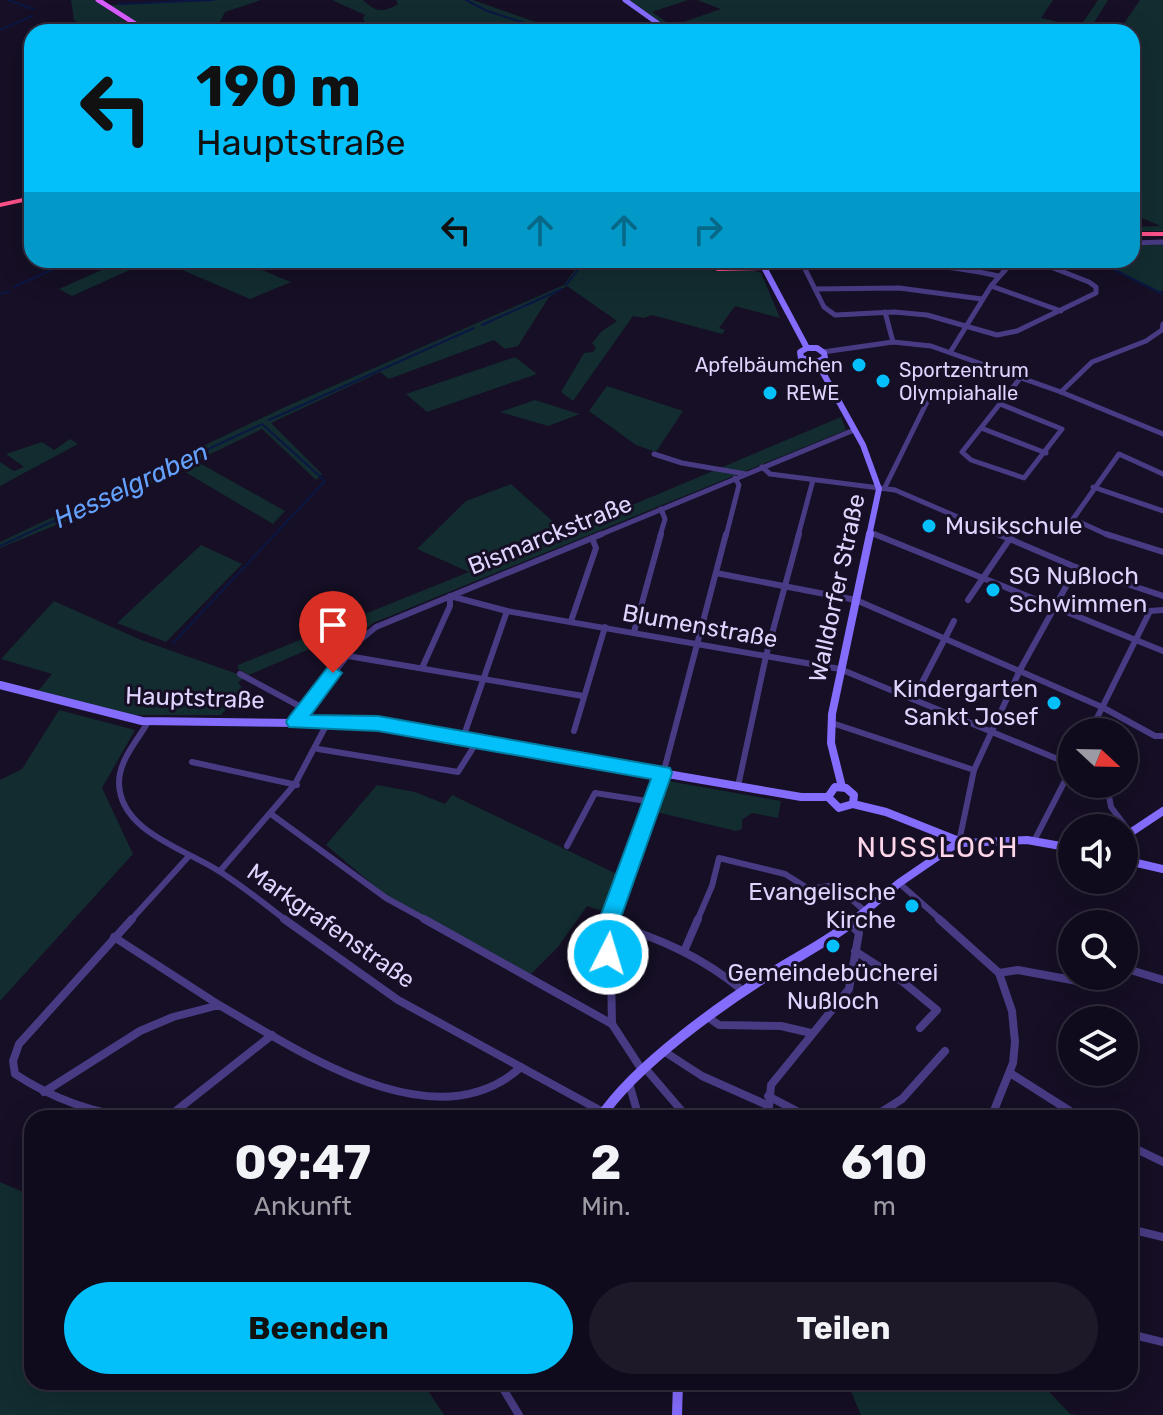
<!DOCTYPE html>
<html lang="de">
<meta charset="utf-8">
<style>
body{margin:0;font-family:Rubik,sans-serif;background:#1e1929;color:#f1f3f6;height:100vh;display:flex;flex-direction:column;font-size:30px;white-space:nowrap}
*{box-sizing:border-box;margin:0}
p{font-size:26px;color:#9c9ba3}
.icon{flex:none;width:44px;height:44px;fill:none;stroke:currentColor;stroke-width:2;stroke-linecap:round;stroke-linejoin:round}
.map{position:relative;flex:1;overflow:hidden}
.side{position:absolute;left:24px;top:1110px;width:1114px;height:280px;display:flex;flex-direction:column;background:#100b1c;border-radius:24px;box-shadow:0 8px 32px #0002,0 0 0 2px #302b3b}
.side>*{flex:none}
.guide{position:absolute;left:24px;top:24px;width:1116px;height:244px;border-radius:24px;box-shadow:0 8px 32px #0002,0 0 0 2px #302b3b;background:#03c0fb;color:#111;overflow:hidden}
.needle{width:52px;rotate:112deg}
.buttons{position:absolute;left:1058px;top:718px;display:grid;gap:16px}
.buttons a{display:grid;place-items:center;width:80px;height:80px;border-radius:50%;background:#100b1c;box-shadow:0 8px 32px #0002,0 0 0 2px #302b3b;font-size:40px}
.pin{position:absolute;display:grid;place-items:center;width:68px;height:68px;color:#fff;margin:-82px -34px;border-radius:50% 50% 50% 0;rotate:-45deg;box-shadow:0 0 8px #0007}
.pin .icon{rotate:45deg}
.me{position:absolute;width:88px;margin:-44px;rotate:5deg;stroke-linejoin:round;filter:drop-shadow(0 0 6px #0008)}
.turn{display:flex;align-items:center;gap:28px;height:168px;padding:0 40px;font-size:36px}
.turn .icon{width:104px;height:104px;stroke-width:2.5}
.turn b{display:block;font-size:56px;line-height:68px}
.lanes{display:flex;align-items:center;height:76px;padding:0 40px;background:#0003;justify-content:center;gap:40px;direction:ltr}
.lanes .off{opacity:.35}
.eta{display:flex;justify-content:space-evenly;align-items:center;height:136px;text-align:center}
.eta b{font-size:48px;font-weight:700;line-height:56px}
.button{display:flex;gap:16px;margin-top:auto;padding:16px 40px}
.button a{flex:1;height:92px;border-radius:48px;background:#03c0fb;color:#111;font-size:32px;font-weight:700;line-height:92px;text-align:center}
.button a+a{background:#1e1929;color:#f1f3f6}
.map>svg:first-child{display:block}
</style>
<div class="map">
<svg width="1163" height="1415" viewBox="0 0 1163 1415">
<rect width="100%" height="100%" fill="#160f25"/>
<!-- green -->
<g fill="#122c2f">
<path d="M71,0H94L141,32C117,32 94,34 74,20Z"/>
<path d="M207,0H261L225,12L215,32H153L109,5Z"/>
<path d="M332,0H363C375,11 382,14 398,4L396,0H473L564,32H368L363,18L365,15Z"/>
<path d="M628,0H688L652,12L672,26L721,9L697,0H1053L1041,18L1080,27L1098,0H1108L1090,29L1099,32H678L674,28L673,32Z"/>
<path d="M1140,0H1163V231H1132V227L1161,226L1132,214V32H1118Z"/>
<path d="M1163,244V290L1159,292L1097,260H1132V245Z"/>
<path d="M124,260H152L72,296L59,289Z"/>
<path d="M159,260H238L291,282L250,299Z"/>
<path d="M582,260H682C701,275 732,270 755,271L761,273L780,318L735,306L719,328L725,330L722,334L652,315L644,318L633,316L573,401L561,392L584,353L593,352L596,348L592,343L602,331L617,321L567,286L549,297L518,346L505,349L494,340L389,379L380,372L271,423L322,474L316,480L262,429L196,461L285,511L273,524L180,469L120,499L0,548V542L285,407L564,285Z"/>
<path d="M515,357L537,374L427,412L406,394Z"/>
<path d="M607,386L683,411L656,452L636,445L589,411Z"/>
<path d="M535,400L579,414H580L548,426L500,412Z"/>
<path d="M841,417L846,430L373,623L358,637L340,636L249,675L238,669V665L469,572L417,549L466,501L511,484L566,533Z"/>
<path d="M70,439L78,444L0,486V462L14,471L24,467L6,454L42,442L54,450Z"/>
<path d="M201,545L242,564L166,642L117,623Z"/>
<path d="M54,601L141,640L246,677L238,682L243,690L221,715H134L38,691L52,674L1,659Z"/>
<path d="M59,710L135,730L102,788L133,854L0,1001V780L22,769Z"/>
<path d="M668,781L781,801L778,818L752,813L742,820V829L736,831L656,812Z"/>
<path d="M377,785L415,792L445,804L452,795L619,875L602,911L587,906L558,947L529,976L385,895L326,845Z"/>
<path d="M0,1182L32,1196V1382H422L444,1415H0Z"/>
<path d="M847,1382H1040L1070,1414L1077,1415H861Z"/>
</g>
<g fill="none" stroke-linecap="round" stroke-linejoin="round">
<!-- stream -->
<g stroke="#0b1743" stroke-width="2">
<path d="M8,0L33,9"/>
<path d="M466,0L487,11L553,32"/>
<path d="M118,4L214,0"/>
<path d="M0,30L32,16"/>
<path d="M1095,260L1163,294"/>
<path d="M566,285L586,260"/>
<path d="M14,287L73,260"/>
<path d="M0,294L9,291"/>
<path d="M482,325L562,289"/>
<path d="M269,420L474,328"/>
<path d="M0,546L260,425"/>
<path d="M173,643L325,481L262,424"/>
</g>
<!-- street-far2 -->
<g stroke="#483b84" stroke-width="5">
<path d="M1132,243L1163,242"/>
<path d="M998,276C965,268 828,248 805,269L824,307L835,315L894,312L927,315L997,335L1017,331L1096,293V287L1089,282L1033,260"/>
<path d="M991,286L1061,311"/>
<path d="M815,289L899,288L982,299"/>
<path d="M885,312L893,342"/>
<path d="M951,351L991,286L1014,260"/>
<path d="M823,352L893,342L931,346L1061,392L1163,434"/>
<path d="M1061,392L1092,362L1146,341L1162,330L1163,324"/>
<path d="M1000,404L1062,429L1024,478L971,460L962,452L1021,377"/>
<path d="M981,428L1046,453"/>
<path d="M654,454L682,463L746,474"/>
<path d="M762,467L770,474L895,490L1002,536"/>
<path d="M885,487L928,400L934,398"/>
<path d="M1093,487L1163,511"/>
<path d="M870,532L879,536"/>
<path d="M597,536L854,430"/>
<path d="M660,536L665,519L661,509"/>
<path d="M726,536L739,485L735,478"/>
<path d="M798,536L813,480"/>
<path d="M1011,536L1025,521"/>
<path d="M1110,536L1073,519L1119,454L1163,474"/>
</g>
<!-- street-far1 -->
<g stroke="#483b84" stroke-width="6">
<path d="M874,534L1163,651"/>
<path d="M998,534L1073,566L1163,596"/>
<path d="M1106,534L1163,552"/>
<path d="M716,573L856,600L1102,707L1155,736H1163"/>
<path d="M968,600L1013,534"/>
<path d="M571,621L596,548L592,538"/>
<path d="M634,632L661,534"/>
<path d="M348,656L583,696"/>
<path d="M422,668L450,606V596L507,611L840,669L1072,765"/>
<path d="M240,674L303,708"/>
<path d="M914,698L954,621"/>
<path d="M148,722C137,741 119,760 119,783C120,833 189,850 222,873C245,888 266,905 287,921"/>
<path d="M295,722L360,640L376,627L602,534"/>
<path d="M832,723L974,770"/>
<path d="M574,731L605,627"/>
<path d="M1090,732L1150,611L1163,610"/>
<path d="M463,738L507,611"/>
<path d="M318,749L458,772L478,740"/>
<path d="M192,762L297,785"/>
<path d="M738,786L766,656L799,534"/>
<path d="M1109,796L1111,807L1129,831"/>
<path d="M271,814L386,898L428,921"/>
<path d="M1034,841L1072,767"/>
<path d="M959,842L974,770L1020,670L1069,581"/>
<path d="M567,846L595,793L653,802"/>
<path d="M220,871L295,784L328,722"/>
<path d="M899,883L942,921"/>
<path d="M130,921L189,856"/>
<path d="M610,921L662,778L726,534"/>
<path d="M697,921L712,886L719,858L785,874L809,889L835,885L866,912"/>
</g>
<!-- street -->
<g stroke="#483b84" stroke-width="8">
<path d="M132,919L19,1044L13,1061L15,1074C53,1099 92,1113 137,1118"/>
<path d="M284,919L398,1000L603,1112"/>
<path d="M424,919L612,1024"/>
<path d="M610,919L612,1024L642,1070"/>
<path d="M939,919L999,973L1012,1011L1015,1042L1013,1063L991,1118"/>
<path d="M609,923C659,938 703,957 743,991"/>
<path d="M114,937L219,1005"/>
<path d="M685,949L698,919"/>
<path d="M855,951L903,982L937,1010L920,1028"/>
<path d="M1124,968L1163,980"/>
<path d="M999,973L1018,970L1088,983L1094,976"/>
<path d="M709,1018L719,1025L781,1026L811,1033"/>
<path d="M665,1052L702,1076L767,1105"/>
<path d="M645,1068L687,1117"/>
<path d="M1010,1073L1081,1118"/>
<path d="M629,1083L639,1118"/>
<path d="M44,1092L140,1031L173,1017L219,1005C298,1050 435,1145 521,1067"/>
<path d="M768,1096L810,1118"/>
<path d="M167,1118L272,1035"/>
<path d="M768,1118L771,1085L849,989L859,933L850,924"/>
<path d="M872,1118L902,1099L945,1051"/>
<path d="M1130,1146L1163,1162"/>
<path d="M1130,1229L1163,1237"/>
<path d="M1130,1334L1163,1342"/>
<path d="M499,1382L519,1415"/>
</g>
<!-- secondary-far3 -->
<path stroke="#846cfd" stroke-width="5" d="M625,0L670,32"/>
<!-- secondary-far2 -->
<g stroke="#846cfd" stroke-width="6">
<path d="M760,260L807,348"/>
<path d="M807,348H817L824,353L825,358L817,362"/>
<path d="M807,348L800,352L801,358L817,362"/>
<path d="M817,362L863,445L879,489L869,536"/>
</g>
<!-- secondary-far1 -->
<g stroke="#846cfd" stroke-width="8">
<path d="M0,685L142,721L378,724L801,797H828"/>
<path d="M842,787L831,743L832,714L870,534"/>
<path d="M828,797L839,808L853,804L886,812L964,843L1027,840L1072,848"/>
<path d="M828,797L835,787L846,788L854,795L853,804"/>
<path d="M1124,837L1163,811"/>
<path d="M1124,860L1163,869"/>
<path d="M853,921L899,883L959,842"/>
</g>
<!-- secondary -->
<g stroke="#846cfd" stroke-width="10">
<path d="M600,1118C635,1065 723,1003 778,969C804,953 832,939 856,919"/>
<path d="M677,1415L678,1382"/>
</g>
<!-- primary -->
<path stroke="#d75dfd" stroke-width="5" d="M98,0L148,32"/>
<!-- highway -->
<g fill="#fd518c" fill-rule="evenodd">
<path d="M32,196V200L0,207V203Z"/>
<rect x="1132" y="232" width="31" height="4"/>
<path d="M683,260H695L718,267L763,266L767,268L763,270L718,271Z"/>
</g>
</g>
<!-- route -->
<path fill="#03c0fb" stroke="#027da3" stroke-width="2" d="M333,666L342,673L311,715L378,716L670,768L672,773L619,923V954L616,961L608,964L601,961L598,954V923L651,779L378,731L289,727L286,722L289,717L327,668Z"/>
<!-- markers -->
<g fill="#03c0fb" stroke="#160f25" stroke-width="3">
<circle cx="859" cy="365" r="8"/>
<circle cx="883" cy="381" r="8"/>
<circle cx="770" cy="393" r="8"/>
<circle cx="929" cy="526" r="8"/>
<circle cx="993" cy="590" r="8"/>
<circle cx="1054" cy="703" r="8"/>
<circle cx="912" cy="906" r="8"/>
<circle cx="833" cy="946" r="8"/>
</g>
<g text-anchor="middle" stroke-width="6" stroke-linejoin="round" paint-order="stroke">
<!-- far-poi labels -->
<g font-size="20" fill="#dfd4fe" stroke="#160f25" text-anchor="start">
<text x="843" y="372" text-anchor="end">Apfelbäumchen</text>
<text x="899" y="377">Sportzentrum<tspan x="899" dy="23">Olympiahalle</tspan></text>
<text x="786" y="400">REWE</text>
</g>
<!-- poi labels -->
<g font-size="24" fill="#dfd4fe" stroke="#160f25" text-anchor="start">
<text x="945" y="534">Musikschule</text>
<text x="1009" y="584">SG Nußloch<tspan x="1009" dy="28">Schwimmen</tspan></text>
<text x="1038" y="697" text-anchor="end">Kindergarten<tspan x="1038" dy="28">Sankt Josef</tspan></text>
<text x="896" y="900" text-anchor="end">Evangelische<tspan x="896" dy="28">Kirche</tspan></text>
<text x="833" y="981" text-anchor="middle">Gemeindebücherei<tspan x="833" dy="28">Nußloch</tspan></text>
</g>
<!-- street labels -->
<g font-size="24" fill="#dfd4fe" stroke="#160f25">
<text transform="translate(550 535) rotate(-22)" y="8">Bismarckstraße</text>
<text transform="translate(837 588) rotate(-78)" y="8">Walldorfer Straße</text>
<text transform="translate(700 626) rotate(10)" y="8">Blumenstraße</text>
<text transform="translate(195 698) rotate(2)" y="8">Hauptstraße</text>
<text transform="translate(331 926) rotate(35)" y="8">Markgrafenstraße</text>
</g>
<!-- water labels -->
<g font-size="26" font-style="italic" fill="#64a1fd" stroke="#160f25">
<text transform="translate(131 485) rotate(-25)" y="9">Hesselgraben</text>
</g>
<!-- quarter labels -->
<g font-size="28" letter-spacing="2" fill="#fed6ea" stroke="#160f25">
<text x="938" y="857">NUSSLOCH</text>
</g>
</g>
</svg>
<div class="buttons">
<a><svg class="needle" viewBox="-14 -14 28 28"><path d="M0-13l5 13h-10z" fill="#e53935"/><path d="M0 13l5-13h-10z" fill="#9c9ba3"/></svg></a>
<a><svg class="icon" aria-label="sound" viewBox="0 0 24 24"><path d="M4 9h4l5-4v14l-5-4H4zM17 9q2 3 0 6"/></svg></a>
<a><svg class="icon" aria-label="search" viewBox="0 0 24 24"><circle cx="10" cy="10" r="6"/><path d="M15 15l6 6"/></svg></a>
<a><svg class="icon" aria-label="layers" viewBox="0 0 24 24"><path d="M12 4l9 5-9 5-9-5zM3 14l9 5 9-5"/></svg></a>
</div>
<div class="pin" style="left:333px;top:673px;background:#d93025"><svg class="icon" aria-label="arrive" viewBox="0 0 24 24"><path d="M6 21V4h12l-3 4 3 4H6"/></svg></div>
<svg class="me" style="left:608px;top:954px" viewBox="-20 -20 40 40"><circle r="17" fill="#03c0fb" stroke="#fff" stroke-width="3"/><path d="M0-11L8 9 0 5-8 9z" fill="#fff"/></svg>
<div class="guide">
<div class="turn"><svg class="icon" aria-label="left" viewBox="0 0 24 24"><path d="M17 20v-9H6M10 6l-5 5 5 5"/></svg><div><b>190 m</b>Hauptstraße</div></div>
<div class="lanes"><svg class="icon" aria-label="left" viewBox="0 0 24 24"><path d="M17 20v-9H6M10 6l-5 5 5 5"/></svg><svg class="icon off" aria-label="ahead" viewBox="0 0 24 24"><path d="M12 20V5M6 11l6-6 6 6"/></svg><svg class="icon off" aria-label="ahead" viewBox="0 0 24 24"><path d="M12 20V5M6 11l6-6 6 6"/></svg><svg class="icon off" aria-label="right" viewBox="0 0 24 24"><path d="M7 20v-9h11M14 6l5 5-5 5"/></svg></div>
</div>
<section class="side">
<div class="eta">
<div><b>09:47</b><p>Ankunft</p></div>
<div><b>2</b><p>Min.</p></div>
<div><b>610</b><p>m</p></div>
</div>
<div class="button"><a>Beenden</a><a>Teilen</a></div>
</section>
</div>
